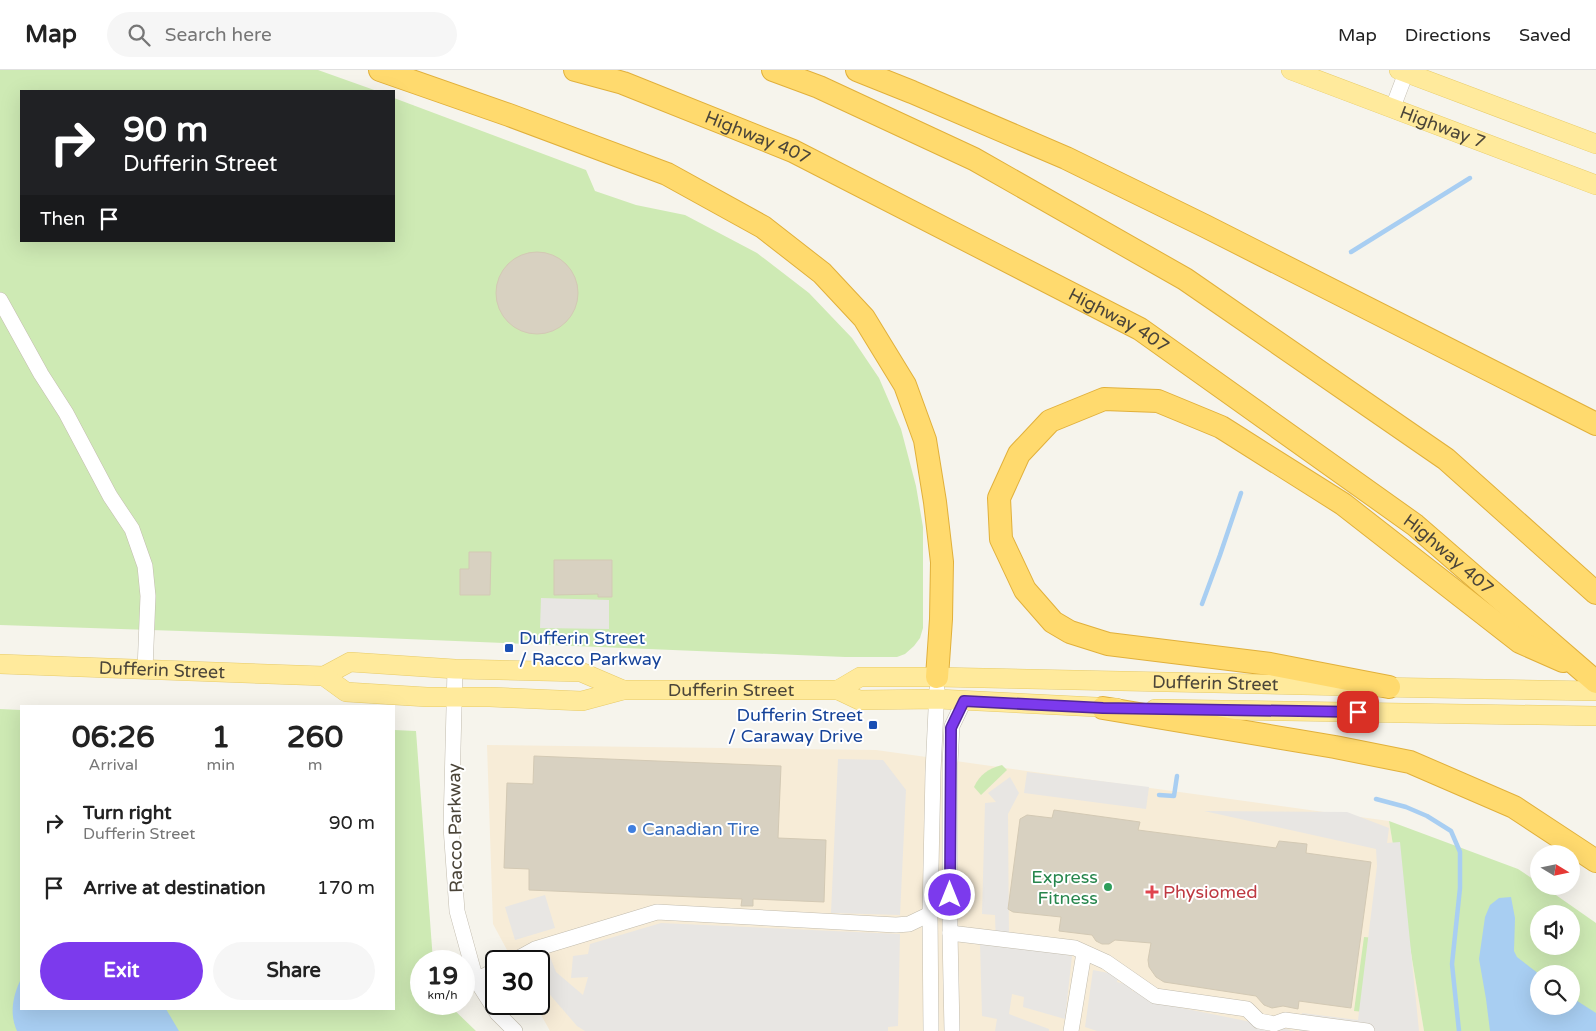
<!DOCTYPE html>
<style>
body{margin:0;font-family:"Varela Round",sans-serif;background:#f6f6f6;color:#222;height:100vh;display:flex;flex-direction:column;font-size:19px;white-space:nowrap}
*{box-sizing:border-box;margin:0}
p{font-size:16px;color:#767676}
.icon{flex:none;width:28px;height:28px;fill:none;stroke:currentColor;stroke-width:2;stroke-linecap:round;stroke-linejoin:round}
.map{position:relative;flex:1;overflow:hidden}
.sheet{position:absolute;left:20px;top:635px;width:375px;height:305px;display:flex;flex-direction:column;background:#fff;border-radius:0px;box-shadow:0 5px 20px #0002}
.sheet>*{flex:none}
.top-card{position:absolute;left:20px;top:20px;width:375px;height:152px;border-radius:0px;box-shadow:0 5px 20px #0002;background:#202124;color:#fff;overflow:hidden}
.needle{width:32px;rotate:100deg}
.tools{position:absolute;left:1530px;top:775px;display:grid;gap:10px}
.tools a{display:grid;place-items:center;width:50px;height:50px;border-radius:50%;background:#fff;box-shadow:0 5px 20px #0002;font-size:25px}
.speed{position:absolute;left:410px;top:880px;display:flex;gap:10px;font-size:25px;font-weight:700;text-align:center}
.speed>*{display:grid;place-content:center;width:65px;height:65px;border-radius:50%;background:#fff;box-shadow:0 5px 20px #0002;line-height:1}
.speed small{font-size:12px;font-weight:400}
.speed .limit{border:2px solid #111;border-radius:8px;background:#fff;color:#111}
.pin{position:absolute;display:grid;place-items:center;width:42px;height:42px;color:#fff;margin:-21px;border-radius:10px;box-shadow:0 2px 8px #0006}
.me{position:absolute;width:55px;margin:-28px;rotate:0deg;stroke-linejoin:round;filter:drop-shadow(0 0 4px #0008)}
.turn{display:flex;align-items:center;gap:18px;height:105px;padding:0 20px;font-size:22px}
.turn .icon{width:65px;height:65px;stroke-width:2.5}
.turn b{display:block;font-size:35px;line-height:42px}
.then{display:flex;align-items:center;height:48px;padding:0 20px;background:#0003;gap:10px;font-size:19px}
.eta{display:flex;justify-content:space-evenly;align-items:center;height:85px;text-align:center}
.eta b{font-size:30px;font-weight:700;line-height:35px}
.primary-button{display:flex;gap:10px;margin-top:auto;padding:10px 20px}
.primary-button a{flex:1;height:58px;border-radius:30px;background:#7c3aed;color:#fff;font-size:20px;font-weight:700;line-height:58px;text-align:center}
.primary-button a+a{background:#f6f6f6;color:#222}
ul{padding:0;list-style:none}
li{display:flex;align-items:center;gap:15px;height:65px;padding:0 20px}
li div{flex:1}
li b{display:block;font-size:19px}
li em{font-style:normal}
header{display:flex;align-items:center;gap:30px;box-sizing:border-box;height:70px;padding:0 25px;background:#fff;border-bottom:1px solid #e0e0e0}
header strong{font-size:24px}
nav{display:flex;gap:28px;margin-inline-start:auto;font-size:18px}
.search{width:350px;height:45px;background:#f6f6f6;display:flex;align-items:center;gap:12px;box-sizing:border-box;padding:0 18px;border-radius:28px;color:#767676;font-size:19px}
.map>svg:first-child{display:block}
</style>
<header>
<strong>Map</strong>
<div class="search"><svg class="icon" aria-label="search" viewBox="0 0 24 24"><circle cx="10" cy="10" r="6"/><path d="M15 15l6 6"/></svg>Search here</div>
<nav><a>Map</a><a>Directions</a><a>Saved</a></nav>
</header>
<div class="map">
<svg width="1596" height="961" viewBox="0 0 1596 961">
<rect width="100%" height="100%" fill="#f6f4ec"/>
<!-- commercial -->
<path fill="#f7ecd7" d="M487,675L876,680L1389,751L1424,961H550L535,934H539V891H513L493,854Z"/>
<!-- green -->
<g fill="#ceeab4" fill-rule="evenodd">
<path d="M0,0H318L377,21H21V171H394V28L586,100L595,121L636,135L685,145L757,183L809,223L852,268L879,308L901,359L916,416L923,457V558L920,568L914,576L905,584L897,587H845L358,567L0,555Z"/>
<path d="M0,639L21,640V939H394V660L416,661L433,891H421V934H448L476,961H0Z"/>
<path d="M1002,695L1007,700L981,725L974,717C980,704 988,699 1002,695Z"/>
<path d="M1389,751L1518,799L1539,813V816H1543L1596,853V961H1424ZM1539,844H1571V876H1539ZM1539,904H1571V936H1539Z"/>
<path d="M1364,867L1375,868L1386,944L1354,941Z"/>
</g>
<!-- parking -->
<g fill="#e8e6e3">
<path d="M541,528L609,530V559L540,558Z"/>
<path d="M838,689L883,690L906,720L900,845L831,843Z"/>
<path d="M1027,702L1149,717L1146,739L1024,723Z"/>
<path d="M1010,707L1019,723L1008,744L1009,873L1072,886L1065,949L1023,937L1024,927L1012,924L1009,944L1049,959V961H995L997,949L982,946L980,873L996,876L995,845L982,844L985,733L996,732L988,723Z"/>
<path d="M1204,741L1347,742L1389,758L1387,773L1400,772L1419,961H1299L1302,943L1358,950L1377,796L1376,779Z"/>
<path d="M545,825L555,858L515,870L505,837Z"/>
<path d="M661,853L900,864L898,956L888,957V961H585L577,956L539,912V898L550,887L556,902L583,925L588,907L571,908L573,886L588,884L590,874Z"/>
<path d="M1093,900L1119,905L1117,912L1133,916L1132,921L1142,922L1157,933L1296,961H1097L1085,957Z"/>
</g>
<!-- water -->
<g fill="#a8cef2">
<path d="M1511,827L1515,848L1514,881L1517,887L1539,904V936H1571V927L1596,943V961H1490L1486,929L1479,889L1485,847L1490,835L1499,828Z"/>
<path d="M21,909V939H166L179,961H17C9,944 13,925 21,909Z"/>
</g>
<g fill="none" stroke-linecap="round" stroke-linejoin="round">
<!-- stream -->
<g stroke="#a8cef2" stroke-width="4.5">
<path d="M1351,182L1470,108"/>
<path d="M1202,534L1220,485L1241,423"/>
<path d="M1159,725L1174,726L1177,706"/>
<path d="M1376,729L1406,737L1427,746L1451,761L1460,782V818L1452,894L1459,961"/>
</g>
</g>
<!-- building -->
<g fill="#d8d1c1" stroke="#d3c9b4">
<circle cx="537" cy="223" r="41"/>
<path d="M469,482H491L490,525H460V499H469Z"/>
<path d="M554,490H612V527H598V524L554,525Z"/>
<path d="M534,686L781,696L778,768L826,770L824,832L753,829V836H741L742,829L529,820V799L504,798L507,713L533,714Z"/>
<path d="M1054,740L1140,752L1138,760L1276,778L1279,771L1307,774L1306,783L1371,792L1351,938L1299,931L1298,939L1283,936L1272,938L1264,935L1256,926L1164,912L1156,907L1149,897L1148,890L1151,873L1115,870L1109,874H1102L1096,871L1092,865L1059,861L1061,847L1013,842L1008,839L1020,749L1027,745L1052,748Z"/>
</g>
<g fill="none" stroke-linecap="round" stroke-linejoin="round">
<!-- minor casing -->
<g stroke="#c2bcae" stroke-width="16">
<g id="minor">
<path d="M1393,37L1407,0"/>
<path d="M0,230L41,304L66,343L110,426L132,459L145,496L148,526L145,600"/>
<path d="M455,599L451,757L457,841L476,910L497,943L515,961"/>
<path d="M950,863L1075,878L1106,892L1155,926L1247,939L1259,951L1270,953L1274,954L1285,950L1367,961"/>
<path d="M513,891L535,879L657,842L896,855L909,854L930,844"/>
<path d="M476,910L496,900"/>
<path d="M931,961L930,844L933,702L937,619"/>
<path d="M952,961L950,863V693L952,656L964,631"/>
<path d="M1071,961L1084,883"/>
</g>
</g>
<!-- major casing -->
<g stroke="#e7cb69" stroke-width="20">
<g id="major">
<path id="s1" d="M1291,0L1596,115"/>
<path d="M1399,0L1596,74"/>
<path id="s2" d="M0,594L324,606L350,592L455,599L581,602L623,620"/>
<path id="s3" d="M324,606L346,622L427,627H490L582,631L623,620H838L859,630L938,629L1117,638"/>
<path d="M1375,617L1596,621"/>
<path id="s4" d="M838,620L860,607H937L1347,616"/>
<path d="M1155,639L1596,646"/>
</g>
</g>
<!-- highway casing -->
<g stroke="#e1b03b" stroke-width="24">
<g id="highway">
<path d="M380,0L509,45L667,104L763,157L822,203L864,248L905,315L925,370L935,432L942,492L941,549L937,607"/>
<path id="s5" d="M575,0L623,13L793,81L1140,259L1415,455L1596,612"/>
<path d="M773,0L819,17L974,89L1185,209L1446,389L1596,523"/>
<path d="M857,0L912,22L1066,88L1205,156L1596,354"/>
<path d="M1389,617L1270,594L1108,574L1070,562L1053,552L1025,520L1001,469L999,428L1019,384L1050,351L1104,329L1158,331L1221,357L1343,434L1520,572L1563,591"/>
<path d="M1103,638L1335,677L1410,692L1514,737L1596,791"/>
</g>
</g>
<!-- minor -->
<use href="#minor" stroke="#fff" stroke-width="15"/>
<!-- major -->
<use href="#major" stroke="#ffea9c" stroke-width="19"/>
<!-- highway -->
<use href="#highway" stroke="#ffda6e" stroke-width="22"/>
</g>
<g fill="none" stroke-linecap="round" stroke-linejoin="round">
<!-- route casing -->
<g stroke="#51269a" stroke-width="12">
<path id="route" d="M950,825L951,658L964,631L1103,638L1358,642"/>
</g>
<!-- route -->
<use href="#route" stroke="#7c3aed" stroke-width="9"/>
</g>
<!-- markers -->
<g fill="#1a4fb4" stroke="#fff" stroke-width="2">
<rect x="504" y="573" width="10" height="10" rx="2.5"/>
<rect x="868" y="650" width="10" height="10" rx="2.5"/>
</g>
<circle fill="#3f7fe0" stroke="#fff" stroke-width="2" cx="632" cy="759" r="5"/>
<circle fill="#2e9e5b" stroke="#fff" stroke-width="2" cx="1108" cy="817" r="5"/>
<path fill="#e0444e" stroke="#fff" stroke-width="2" d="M1149.5 814.5h5v5h5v5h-5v5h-5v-5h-5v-5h5z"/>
<g text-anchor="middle" stroke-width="4" stroke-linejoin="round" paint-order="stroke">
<!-- street labels -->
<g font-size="18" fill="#4b4539" stroke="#fff">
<text dy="6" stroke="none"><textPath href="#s1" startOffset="162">Highway 7</textPath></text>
<text dy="6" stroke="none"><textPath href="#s5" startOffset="195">Highway 407</textPath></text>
<text dy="6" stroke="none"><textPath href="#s5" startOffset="600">Highway 407</textPath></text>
<text dy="6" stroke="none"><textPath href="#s5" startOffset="1005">Highway 407</textPath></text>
<text dy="6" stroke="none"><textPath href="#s2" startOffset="162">Dufferin Street</textPath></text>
<text dy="6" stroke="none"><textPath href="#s4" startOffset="381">Dufferin Street</textPath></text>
<text dy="6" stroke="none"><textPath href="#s3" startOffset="414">Dufferin Street</textPath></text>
<text transform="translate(455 758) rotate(-91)" y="6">Racco Parkway</text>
</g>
<!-- transit labels -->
<g font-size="18" fill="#164399" stroke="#fff" text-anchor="start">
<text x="519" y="574">Dufferin Street<tspan x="519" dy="21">/ Racco Parkway</tspan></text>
<text x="863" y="651" text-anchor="end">Dufferin Street<tspan x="863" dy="21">/ Caraway Drive</tspan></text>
</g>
<!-- shop labels -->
<g font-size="18" fill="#366cbe" stroke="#fff" text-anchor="start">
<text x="642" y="765">Canadian Tire</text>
</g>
<!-- leisure labels -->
<g font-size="18" fill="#27864d" stroke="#fff" text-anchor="end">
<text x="1098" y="813">Express<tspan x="1098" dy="21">Fitness</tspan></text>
</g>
<!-- health labels -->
<g font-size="18" fill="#be3a42" stroke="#fff" text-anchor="start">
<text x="1163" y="828">Physiomed</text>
</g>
</g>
</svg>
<div class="tools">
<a><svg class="needle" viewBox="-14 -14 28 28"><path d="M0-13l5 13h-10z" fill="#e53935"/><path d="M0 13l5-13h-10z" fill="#767676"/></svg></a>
<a><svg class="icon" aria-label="sound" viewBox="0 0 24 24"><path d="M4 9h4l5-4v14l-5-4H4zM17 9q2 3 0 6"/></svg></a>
<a><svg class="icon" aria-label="search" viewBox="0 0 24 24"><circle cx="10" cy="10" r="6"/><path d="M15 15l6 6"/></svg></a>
</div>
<div class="speed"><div>19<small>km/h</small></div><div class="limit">30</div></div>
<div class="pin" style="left:1358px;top:642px;background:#d93025"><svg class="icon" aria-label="arrive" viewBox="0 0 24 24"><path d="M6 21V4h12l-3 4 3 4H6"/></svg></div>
<svg class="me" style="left:950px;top:825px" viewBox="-20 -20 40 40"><circle r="17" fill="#7c3aed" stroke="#fff" stroke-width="3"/><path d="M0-11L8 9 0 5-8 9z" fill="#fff"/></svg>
<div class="top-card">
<div class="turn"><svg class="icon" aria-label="right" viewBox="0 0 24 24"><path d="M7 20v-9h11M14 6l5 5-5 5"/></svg><div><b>90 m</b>Dufferin Street</div></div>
<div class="then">Then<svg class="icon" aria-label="arrive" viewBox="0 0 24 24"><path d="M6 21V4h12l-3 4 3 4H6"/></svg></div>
</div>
<section class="sheet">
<div class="eta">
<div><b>06:26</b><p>Arrival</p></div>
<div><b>1</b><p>min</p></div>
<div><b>260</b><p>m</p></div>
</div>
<ul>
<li><svg class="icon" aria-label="right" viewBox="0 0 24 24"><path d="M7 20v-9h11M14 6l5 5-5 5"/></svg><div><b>Turn right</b><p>Dufferin Street</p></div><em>90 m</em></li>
<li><svg class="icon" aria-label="arrive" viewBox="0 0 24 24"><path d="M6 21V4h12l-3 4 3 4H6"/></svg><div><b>Arrive at destination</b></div><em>170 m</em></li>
</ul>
<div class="primary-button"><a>Exit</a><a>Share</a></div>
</section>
</div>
